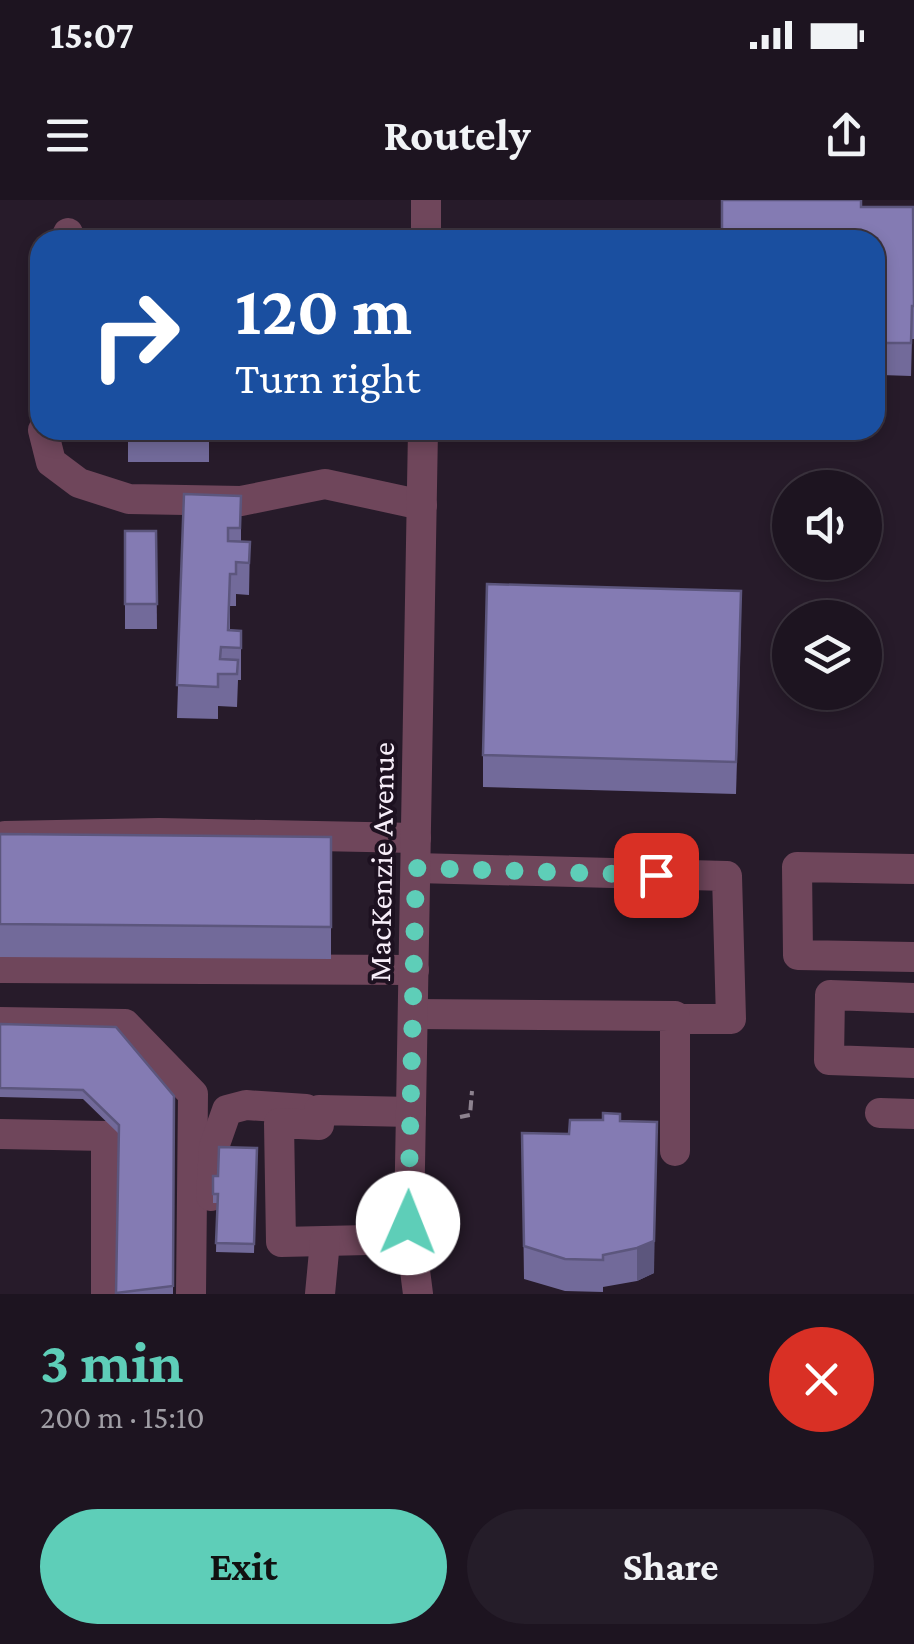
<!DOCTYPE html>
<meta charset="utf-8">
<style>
body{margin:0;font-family:"Crimson Pro",serif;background:#251d29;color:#f1f3f6;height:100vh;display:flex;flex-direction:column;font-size:38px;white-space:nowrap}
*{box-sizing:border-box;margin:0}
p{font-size:32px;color:#a09ea5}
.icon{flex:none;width:55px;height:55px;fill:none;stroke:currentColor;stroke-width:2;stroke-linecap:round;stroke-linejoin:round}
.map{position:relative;height:1094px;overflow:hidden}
.sheet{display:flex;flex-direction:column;background:#1d1420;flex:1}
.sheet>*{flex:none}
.guide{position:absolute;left:30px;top:30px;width:855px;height:210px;border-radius:30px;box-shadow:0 5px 15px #0003,0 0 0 2px #3b333e;background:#1a4fa0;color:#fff;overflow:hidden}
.fabs{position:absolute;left:772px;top:270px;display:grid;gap:20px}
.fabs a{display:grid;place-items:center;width:110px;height:110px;border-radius:50%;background:#1d1420;box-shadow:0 5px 15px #0003,0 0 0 2px #3b333e;font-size:50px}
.pin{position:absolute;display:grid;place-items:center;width:85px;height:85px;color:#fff;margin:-42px;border-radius:20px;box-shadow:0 5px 15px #0006}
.me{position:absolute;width:110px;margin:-55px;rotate:1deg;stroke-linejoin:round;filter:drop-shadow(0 0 8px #0008)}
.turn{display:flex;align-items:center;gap:35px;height:210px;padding:0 40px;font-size:45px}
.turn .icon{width:130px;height:130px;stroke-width:2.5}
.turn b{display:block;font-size:70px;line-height:85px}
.round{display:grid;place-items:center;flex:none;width:105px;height:105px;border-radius:52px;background:#251d29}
.head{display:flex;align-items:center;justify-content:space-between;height:170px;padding:0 40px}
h1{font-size:60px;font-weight:700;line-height:75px;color:#5eceb8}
.primary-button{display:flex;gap:20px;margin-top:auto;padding:20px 40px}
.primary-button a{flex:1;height:115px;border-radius:60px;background:#5eceb8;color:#111;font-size:40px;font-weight:700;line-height:115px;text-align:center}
.primary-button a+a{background:#251d29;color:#f1f3f6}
.status{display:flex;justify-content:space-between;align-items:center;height:70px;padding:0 50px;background:#1d1420;direction:ltr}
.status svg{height:28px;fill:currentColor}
header{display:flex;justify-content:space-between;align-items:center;height:130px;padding:0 40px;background:#1d1420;font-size:45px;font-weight:700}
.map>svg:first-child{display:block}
</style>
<div class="status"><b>15:07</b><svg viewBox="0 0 49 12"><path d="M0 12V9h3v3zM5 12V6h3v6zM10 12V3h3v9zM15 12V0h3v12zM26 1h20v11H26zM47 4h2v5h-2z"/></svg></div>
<header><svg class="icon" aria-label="menu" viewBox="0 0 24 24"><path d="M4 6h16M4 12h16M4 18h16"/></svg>Routely<svg class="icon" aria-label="share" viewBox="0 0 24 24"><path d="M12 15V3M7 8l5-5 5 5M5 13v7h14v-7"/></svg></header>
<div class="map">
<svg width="914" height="1094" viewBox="0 0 914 1094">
<rect width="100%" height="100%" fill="#271b2a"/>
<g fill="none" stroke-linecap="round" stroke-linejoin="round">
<!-- path -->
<path stroke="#8d828f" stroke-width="4" stroke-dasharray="10 5" stroke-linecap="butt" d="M460,917L470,915L472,891"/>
<!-- minor -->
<g stroke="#6f465b" stroke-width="30">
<path d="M68,33L69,40"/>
<path d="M426,40V0"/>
<path d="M43,230L51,262L79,283L129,299L241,301L325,284L422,305"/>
<path d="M0,641L5,636L159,633L416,638"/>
<path d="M416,668L727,676L731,819H675"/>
<path d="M914,669L797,667L798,755L914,757"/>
<path d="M0,768L414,770"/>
<path d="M914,798L830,795L829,860L914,863"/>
<path d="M413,814L675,816V951"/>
<path d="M0,822L125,824L193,894L191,1094"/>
<path d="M880,913L914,914"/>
<path d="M0,934L106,936V1094"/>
<path d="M211,996L214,947L227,910L246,905L306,909"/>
<path d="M411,1039L281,1042L279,923L319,925V910L411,912"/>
<path d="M320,1094L325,1041"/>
<path d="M418,1094L409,1023L423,230"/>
</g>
</g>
<!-- wall -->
<g fill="#726a9a">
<path d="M861,7L914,48V139H912L911,176L881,175V192H875V40Z"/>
<path d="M66,230H337V238H209V262H128V230Z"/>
<path d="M184,294L241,296V341L250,342L249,395L236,394V406H230V430L241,431V480H238L237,507L218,506V519L177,518Z"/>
<path d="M125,331H156L157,429H125Z"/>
<path d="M741,424L736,594L483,587V555Z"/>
<path d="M0,634L331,637V759L0,757Z"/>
<path d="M0,824L174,896L173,1094H116L119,934L83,899L0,897Z"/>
<path d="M620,921L654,1073L637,1081L603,1087V1092L565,1091L524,1079L522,933L569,934Z"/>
<path d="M257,948L254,1053L216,1052L217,1003H213V994L218,976Z"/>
</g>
<!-- shaded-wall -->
<path fill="#5c567d" d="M657,922L654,1073L637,1081V1048Z"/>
<!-- building -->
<g fill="#847bb3" stroke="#5c567d" stroke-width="2.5">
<path d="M722,0H861V7H913L914,106H912L911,143H881V160H875V40H722Z"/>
<path d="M184,294L241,296L240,328H228V341L250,342L249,363L236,362V374H230L228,430L241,431V448L221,447L220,459L238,460L237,474H218V487L177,485Z"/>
<path d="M125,331H156L157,404H125Z"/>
<path d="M487,384L741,391L736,562L483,555Z"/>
<path d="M0,634L331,637V727L0,724Z"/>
<path d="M0,824L116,827L174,896L173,1086L116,1093L119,925L83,890L0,888Z"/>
<path d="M603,913L620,914V921L657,922L654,1041L637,1048L603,1055V1060L565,1059L524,1046L522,933L569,934L570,920H603Z"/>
<path d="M219,947L257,948L254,1044L216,1043L218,994H213V976H218Z"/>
</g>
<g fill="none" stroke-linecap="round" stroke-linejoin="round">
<!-- route -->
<path stroke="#5eceb8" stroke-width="18" stroke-dasharray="0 32.4" d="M408,1023L416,668L656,675"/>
</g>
<g text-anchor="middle" stroke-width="8" stroke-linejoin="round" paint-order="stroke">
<!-- street labels -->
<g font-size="32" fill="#f7eef9" stroke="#1d1120">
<text transform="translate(381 662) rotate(-89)" y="11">MacKenzie Avenue</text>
</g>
</g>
</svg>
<div class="fabs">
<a><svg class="icon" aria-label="sound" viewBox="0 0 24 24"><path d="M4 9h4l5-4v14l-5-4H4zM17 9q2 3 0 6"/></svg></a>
<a><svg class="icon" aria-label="layers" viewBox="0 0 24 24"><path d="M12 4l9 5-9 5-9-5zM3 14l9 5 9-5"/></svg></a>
</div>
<div class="pin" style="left:656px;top:675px;background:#d93025"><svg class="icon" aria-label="arrive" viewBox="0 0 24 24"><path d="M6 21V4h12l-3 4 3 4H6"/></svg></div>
<svg class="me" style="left:408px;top:1023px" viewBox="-20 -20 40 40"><circle r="19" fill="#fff"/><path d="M0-13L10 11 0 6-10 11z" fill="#5eceb8"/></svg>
<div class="guide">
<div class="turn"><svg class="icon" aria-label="right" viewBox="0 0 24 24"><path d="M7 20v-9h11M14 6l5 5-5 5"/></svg><div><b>120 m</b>Turn right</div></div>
</div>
</div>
<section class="sheet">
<div class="head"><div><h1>3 min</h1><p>200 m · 15:10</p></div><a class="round" style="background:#d93025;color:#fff"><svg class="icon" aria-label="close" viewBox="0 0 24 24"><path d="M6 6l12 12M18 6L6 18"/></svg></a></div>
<div class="primary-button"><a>Exit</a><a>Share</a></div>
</section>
